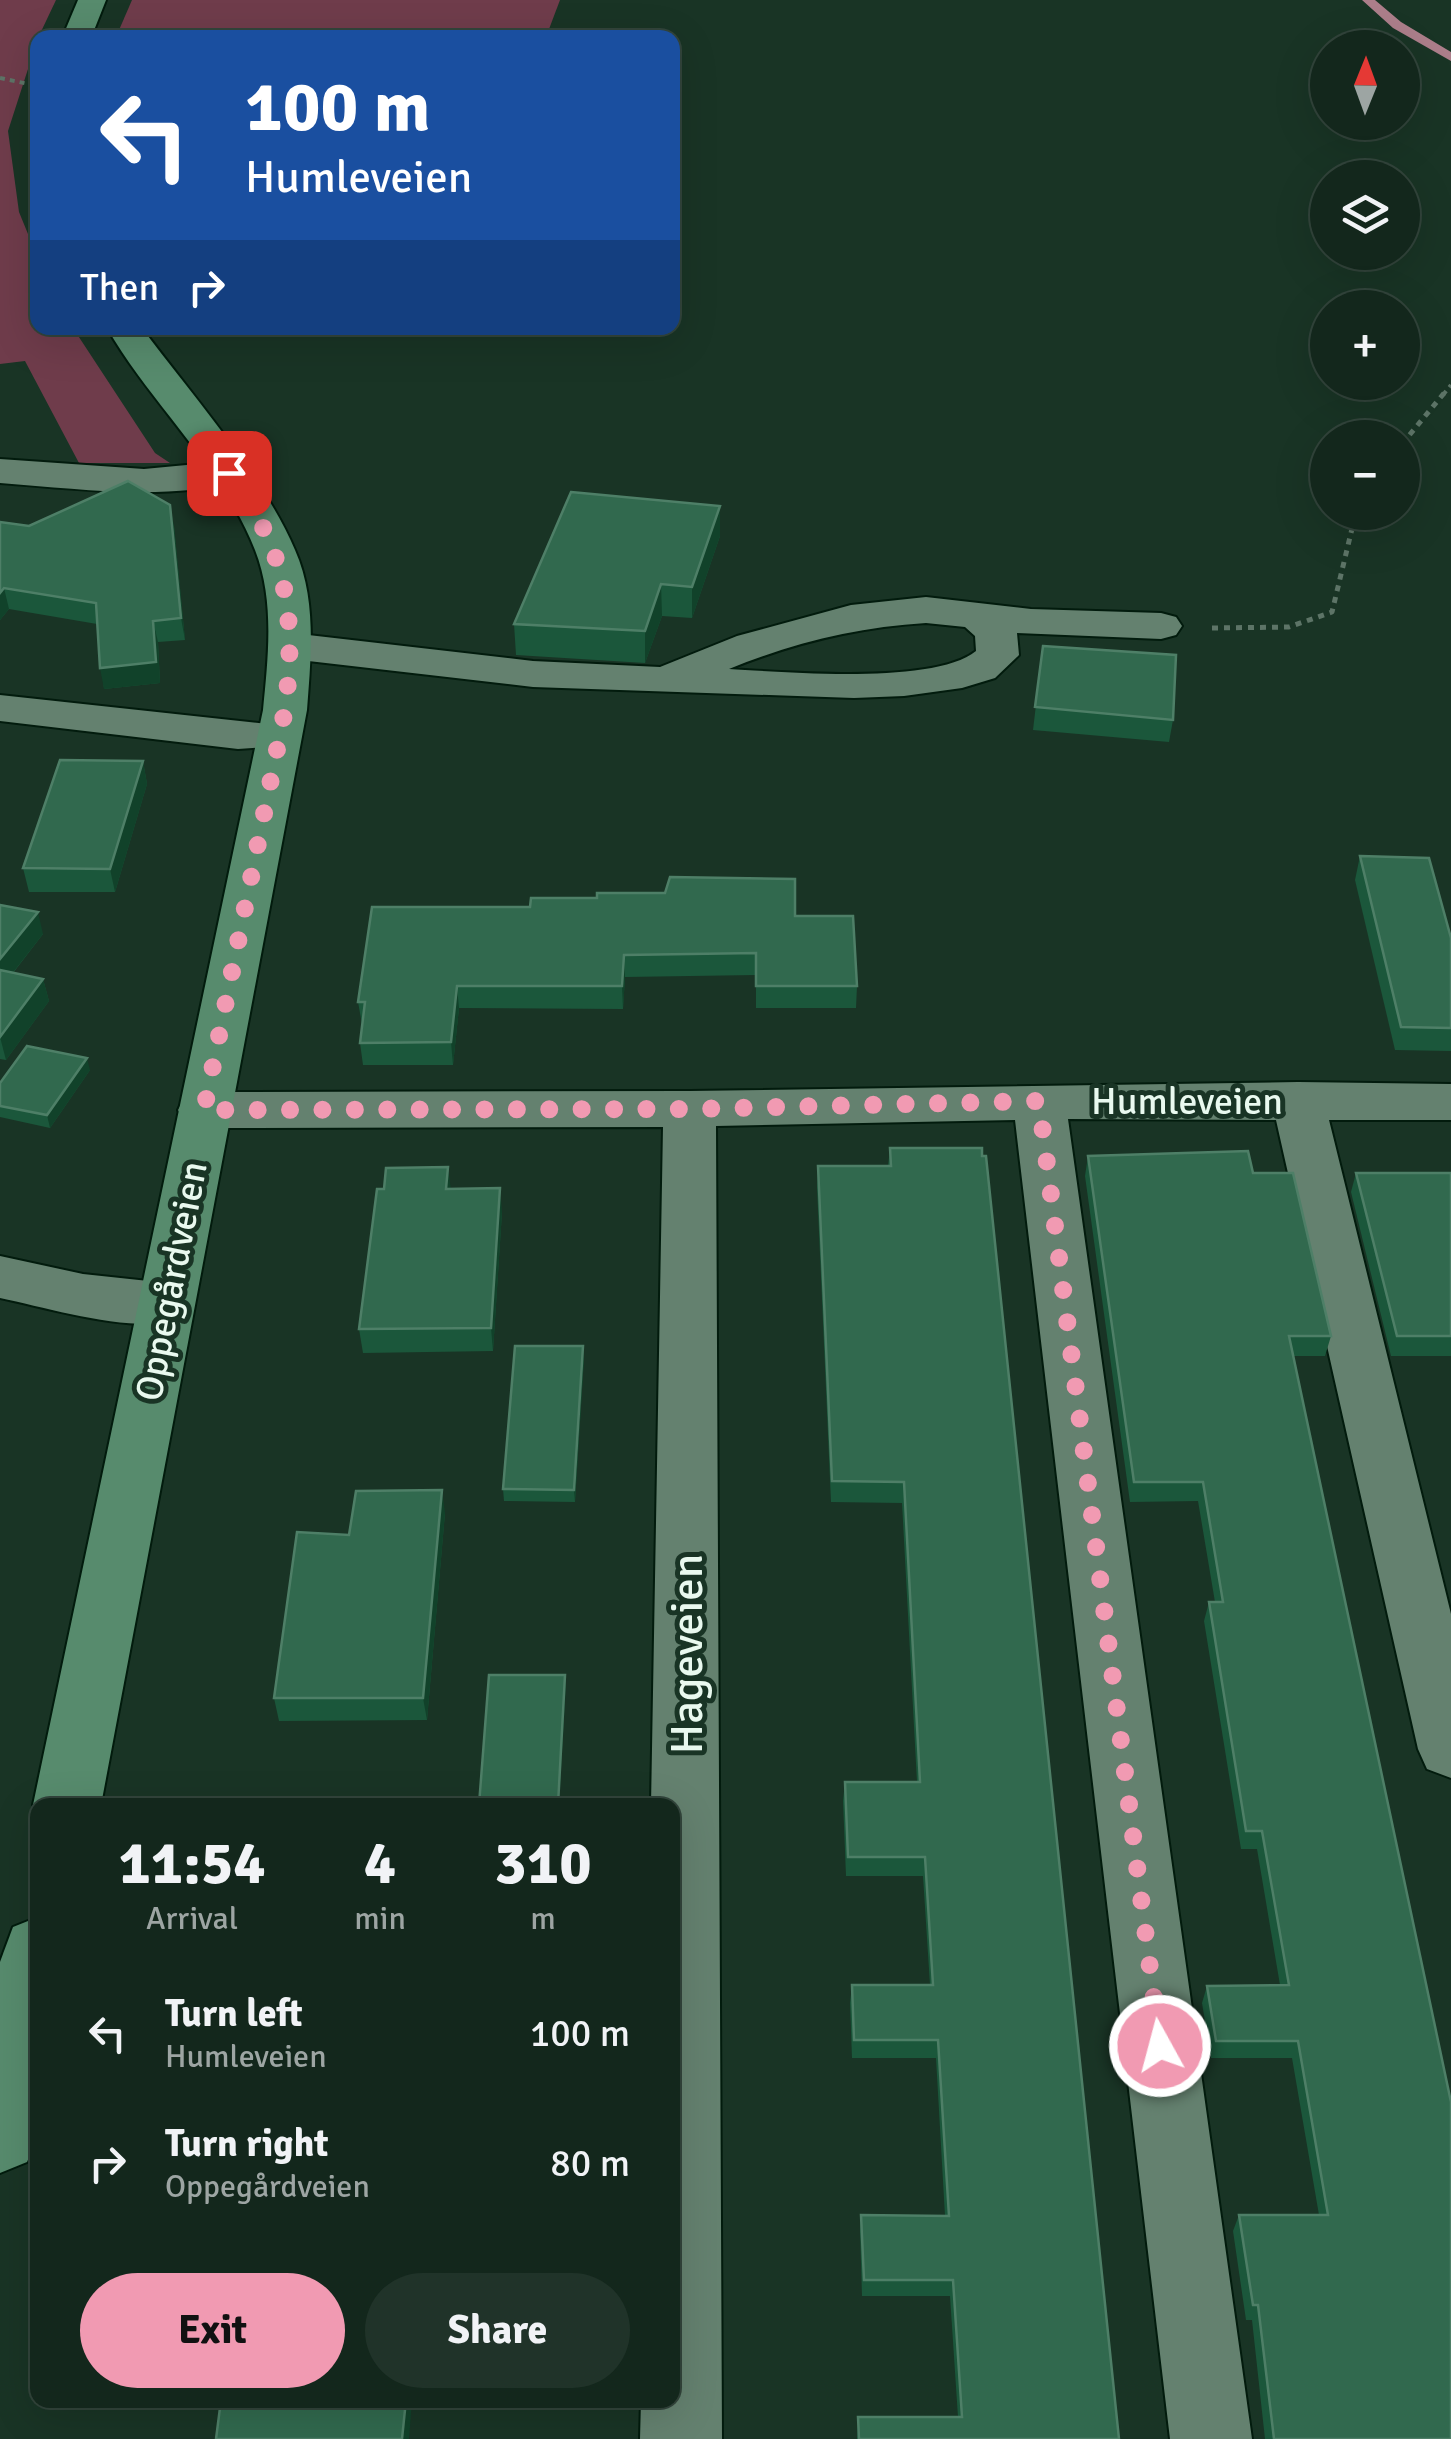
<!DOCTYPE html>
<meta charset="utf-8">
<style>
body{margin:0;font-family:Signika,sans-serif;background:#203329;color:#f1f3f6;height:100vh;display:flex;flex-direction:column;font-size:38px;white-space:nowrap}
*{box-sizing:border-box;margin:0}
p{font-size:32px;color:#9da5a3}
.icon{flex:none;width:55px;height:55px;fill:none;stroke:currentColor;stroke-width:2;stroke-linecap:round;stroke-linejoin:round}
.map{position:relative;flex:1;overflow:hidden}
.panel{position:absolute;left:30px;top:1798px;width:650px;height:610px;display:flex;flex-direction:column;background:#13271c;border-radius:20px;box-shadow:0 10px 40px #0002,0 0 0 2px #32443b}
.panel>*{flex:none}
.top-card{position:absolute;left:30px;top:30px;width:650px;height:305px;border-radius:20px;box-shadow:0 10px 40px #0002,0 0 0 2px #32443b;background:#1a4fa0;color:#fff;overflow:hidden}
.needle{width:65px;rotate:1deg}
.controls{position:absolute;left:1310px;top:30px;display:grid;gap:20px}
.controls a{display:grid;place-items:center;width:110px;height:110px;border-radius:50%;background:#13271c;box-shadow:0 10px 40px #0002,0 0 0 2px #32443b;font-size:50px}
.pin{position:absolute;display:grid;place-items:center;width:85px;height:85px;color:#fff;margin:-42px;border-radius:20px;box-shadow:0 5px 15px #0006}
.me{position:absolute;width:110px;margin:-55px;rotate:353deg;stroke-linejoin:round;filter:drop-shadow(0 0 8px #0008)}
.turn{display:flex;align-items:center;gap:35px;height:210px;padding:0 50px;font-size:45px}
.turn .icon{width:130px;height:130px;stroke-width:2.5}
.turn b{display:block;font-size:70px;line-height:85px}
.then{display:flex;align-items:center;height:95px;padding:0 50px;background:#0003;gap:20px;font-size:38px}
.eta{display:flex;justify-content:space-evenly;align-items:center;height:170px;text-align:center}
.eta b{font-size:60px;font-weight:800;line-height:70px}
.primary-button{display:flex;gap:20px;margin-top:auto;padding:20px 50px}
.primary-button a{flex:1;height:115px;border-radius:60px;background:#f19ab2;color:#111;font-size:40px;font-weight:800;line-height:115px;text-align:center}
.primary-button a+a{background:#203329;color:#f1f3f6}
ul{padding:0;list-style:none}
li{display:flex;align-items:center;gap:30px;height:130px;padding:0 50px}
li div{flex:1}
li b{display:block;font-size:38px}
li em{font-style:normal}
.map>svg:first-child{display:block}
</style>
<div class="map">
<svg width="1451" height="2439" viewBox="0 0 1451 2439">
<rect width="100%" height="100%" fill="#193425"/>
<!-- green -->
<g fill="#6f3c4b">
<path d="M0,0H56L38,38L8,131L19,212L37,256L38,328H73L155,453L170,463H79L25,361L0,364Z"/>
<path d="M132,0H560L546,37H116Z"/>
</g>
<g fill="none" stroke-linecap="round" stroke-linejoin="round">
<!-- stream -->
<path fill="#ac7e8a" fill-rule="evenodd" d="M1362,0H1375L1401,22L1451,52V61L1393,28Z"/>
<!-- minor casing -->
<g stroke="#021b0d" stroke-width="4">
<g id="minor">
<path d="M0,459L144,469L229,461L243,465L248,473L243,481C163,501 81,489 0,483Z"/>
<path d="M926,597L1031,609L1161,613L1176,617L1182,626L1176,635L1161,639L1017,633L1019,655L995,678L962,688L904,696L854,698L533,687L291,659L276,655L270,646L276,637L291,633L533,661L660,667L737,636L851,605ZM926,623L965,627L975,636L976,651C934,685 786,672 729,669C793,643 857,627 926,623Z"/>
<path d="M0,695L296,727L302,736L296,745L238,749L0,721Z"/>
<path d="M1298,1082L1451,1084V1120H1329L1451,1614V1778L1427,1769L1418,1749L1276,1120L1068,1119L1252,2439H1170L1015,1120L716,1126L722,2439H640L641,2400H672V1805H651L663,1127L204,1128L185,1123L178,1110L185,1097L204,1092L690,1091Z"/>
<path d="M0,1256L83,1274L167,1283L187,1289L195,1304L187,1319C135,1335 53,1309 0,1298Z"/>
</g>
</g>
<!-- major casing -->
<g stroke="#021b0d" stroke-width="4">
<g id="major">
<path d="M78,0H106L91,38H62Z"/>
<path d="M107,328H142C191,394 263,475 295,550C317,599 311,658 307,710L101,1805H38V1814L33,1805L263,710C268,658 275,601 255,550C223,468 150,403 107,328Z"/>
<path d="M38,1917V2136L27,2162L0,2173V1962L13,1927Z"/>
</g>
</g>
<!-- path-far1 -->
<g stroke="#5d7467" stroke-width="4" stroke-dasharray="5 5" stroke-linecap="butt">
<path d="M0,78L38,86"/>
<path d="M1443,395L1451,385"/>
</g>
<!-- path -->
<g stroke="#5d7467" stroke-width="5" stroke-dasharray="6 6" stroke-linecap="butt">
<path d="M1402,444L1445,392"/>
<path d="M1212,628L1289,627L1332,612L1356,512"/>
</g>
<!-- minor -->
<use href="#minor" fill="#64816f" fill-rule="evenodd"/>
<!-- major -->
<use href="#major" fill="#578b6d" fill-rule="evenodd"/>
</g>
<!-- wall -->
<g fill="#1b573b">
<path d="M720,506V536L692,618L662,616L645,663L516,655L514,624Z"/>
<path d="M0,522L29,526H174L185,640L158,642L160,683L104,689L97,624L9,609L0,620Z"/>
<path d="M1043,646L1173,720L1169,742L1033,730Z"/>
<path d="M143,761L147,784L115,892H29L23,868Z"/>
<path d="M1360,856L1451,938V1051L1395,1050L1355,880Z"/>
<path d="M0,905L43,934L13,973L43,979L49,1001L6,1060L0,1059Z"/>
<path d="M795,916L857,986L856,1008H756V975L625,977L623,1009L459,1008L453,1065H363L360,1043L362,1024L358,1002Z"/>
<path d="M90,1070L50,1128L0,1117V1083Z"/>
<path d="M890,1148L1119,2439H857L858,2417H958L950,2296H862L860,2231L861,2215L945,2216L936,2058H852L850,2003L852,1985H930L923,1876H846L843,1801L845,1782H917L902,1503L831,1502L817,1187L818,1166H888Z"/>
<path d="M1088,1156L1253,1173L1331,1336L1325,1356H1293L1451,2439H1265L1252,2320H1246L1233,2231L1239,2215H1319L1292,2058H1211L1202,2003L1207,1986L1280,1985L1257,1849H1241L1204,1621L1209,1602H1215L1198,1501L1130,1502L1085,1176Z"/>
<path d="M1356,1173H1451V1356H1391L1351,1192Z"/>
<path d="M451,1189L502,1212L493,1351L363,1353L359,1329Z"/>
<path d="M584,1358L575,1502L504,1501L503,1489Z"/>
<path d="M445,1513L427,1720L279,1721L274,1698Z"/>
</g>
<!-- shaded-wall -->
<g fill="#11422a">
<path d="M170,505L174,526L185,640L181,618Z"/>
<path d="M720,506V536L692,618V587Z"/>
<path d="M661,584L662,616L645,663V631Z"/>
<path d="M4,588L9,609L0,620V593Z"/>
<path d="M153,621L158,642L160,683L104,689L100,668Z"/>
<path d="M143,761L147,784L115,892L110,869Z"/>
<path d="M38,912L43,934L0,989V959Z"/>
<path d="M624,955L625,977L623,1009L622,986Z"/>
<path d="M43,979L49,1001L6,1060L0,1037Z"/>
<path d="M457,986L459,1008L453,1065L451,1042Z"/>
<path d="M87,1058L90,1070L50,1128L47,1115Z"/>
<path d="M448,1167L451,1190L446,1189Z"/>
<path d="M500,1188L502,1212L493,1351L491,1328Z"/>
<path d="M583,1346L584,1358L575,1502L574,1490Z"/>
<path d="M442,1490L445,1513L427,1720L423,1698Z"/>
<path d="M565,1675L566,1686L559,1805H558Z"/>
<path d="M406,2400H412L409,2439H402Z"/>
</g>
<!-- building -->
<g fill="#31694e" stroke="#4e7f67" stroke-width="2.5">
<path d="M128,481L170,505L181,618L153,621L156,662L100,668L96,603L4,588L0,593V522L29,526Z"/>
<path d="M571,492L720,506L692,587L661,584L645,631L514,624Z"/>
<path d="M1043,646L1176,655L1173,720L1035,707Z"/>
<path d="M60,760L143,761L110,869L23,868Z"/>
<path d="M1360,856L1429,858L1451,938V1028L1401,1027Z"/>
<path d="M670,877L795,879V916H853L857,986H756V953L624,955L622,986H457L451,1042L360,1043L365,1002H358L372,907H530L531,898H597V893H665Z"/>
<path d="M0,905L38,912L0,959Z"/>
<path d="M0,970L43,979L0,1037Z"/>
<path d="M27,1046L87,1058L47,1115L0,1106V1083Z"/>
<path d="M890,1148H982V1156H986L1119,2439H859L858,2417H962L953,2280H864L861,2215L949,2216L938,2040H854L852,1985H933L925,1857H848L845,1782H920L904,1482L832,1481L818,1166H891Z"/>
<path d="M1248,1151L1253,1173H1293L1331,1336H1289L1451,2102V2439H1274L1258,2305H1253L1239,2215H1328L1298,2041H1216L1207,1986L1289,1985L1262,1831H1246L1209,1602H1223L1203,1482H1134L1088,1156Z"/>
<path d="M448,1167L446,1189L500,1188L491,1328L359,1329L377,1189H384L386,1168Z"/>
<path d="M1356,1173H1451V1336H1397Z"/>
<path d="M515,1346H583L574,1490L503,1489Z"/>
<path d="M442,1490L423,1698H274L297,1532L349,1535L356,1491Z"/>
<path d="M489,1675H565L558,1805H479Z"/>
<path d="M221,2400H406L402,2439H216Z"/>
</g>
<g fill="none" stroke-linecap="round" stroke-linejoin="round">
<!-- route -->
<path stroke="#f19ab2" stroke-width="18" stroke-dasharray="0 32.4" d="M229,473C287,550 297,616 285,710L204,1110L690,1109L1039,1101L1160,2046"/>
</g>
<g text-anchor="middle" stroke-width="10" stroke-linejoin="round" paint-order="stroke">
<!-- street labels -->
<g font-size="38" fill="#e9f9ef" stroke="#193425">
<text x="1187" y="1114">Humleveien</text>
<text transform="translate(171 1281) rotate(-79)" y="13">Oppegårdveien</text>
</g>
<!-- near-street labels -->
<g font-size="45" fill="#e9f9ef" stroke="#193425">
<text transform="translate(686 1654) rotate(-90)" y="16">Hageveien</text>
</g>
</g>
</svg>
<div class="controls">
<a><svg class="needle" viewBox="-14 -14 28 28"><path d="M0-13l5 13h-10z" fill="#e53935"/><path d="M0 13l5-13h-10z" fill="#9da5a3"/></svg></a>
<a><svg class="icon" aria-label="layers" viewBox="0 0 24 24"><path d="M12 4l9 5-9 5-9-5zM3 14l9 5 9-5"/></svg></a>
<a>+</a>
<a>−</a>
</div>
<div class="pin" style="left:229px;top:473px;background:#d93025"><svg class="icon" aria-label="arrive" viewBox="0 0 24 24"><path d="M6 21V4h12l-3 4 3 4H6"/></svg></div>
<svg class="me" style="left:1160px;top:2046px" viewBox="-20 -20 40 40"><circle r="17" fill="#f19ab2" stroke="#fff" stroke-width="3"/><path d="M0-11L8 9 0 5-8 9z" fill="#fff"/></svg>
<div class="top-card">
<div class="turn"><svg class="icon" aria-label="left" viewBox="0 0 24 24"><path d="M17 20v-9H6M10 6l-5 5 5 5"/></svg><div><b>100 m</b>Humleveien</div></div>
<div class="then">Then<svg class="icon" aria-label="right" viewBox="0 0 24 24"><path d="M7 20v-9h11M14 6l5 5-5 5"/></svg></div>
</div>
<section class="panel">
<div class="eta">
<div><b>11:54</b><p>Arrival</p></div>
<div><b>4</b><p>min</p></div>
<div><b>310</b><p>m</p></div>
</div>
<ul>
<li><svg class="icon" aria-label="left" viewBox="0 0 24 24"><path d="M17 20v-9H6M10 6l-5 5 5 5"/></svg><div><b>Turn left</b><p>Humleveien</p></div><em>100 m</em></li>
<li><svg class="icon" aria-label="right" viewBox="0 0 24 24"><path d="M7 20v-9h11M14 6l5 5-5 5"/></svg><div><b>Turn right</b><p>Oppegårdveien</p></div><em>80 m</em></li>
</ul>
<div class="primary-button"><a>Exit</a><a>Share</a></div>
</section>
</div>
